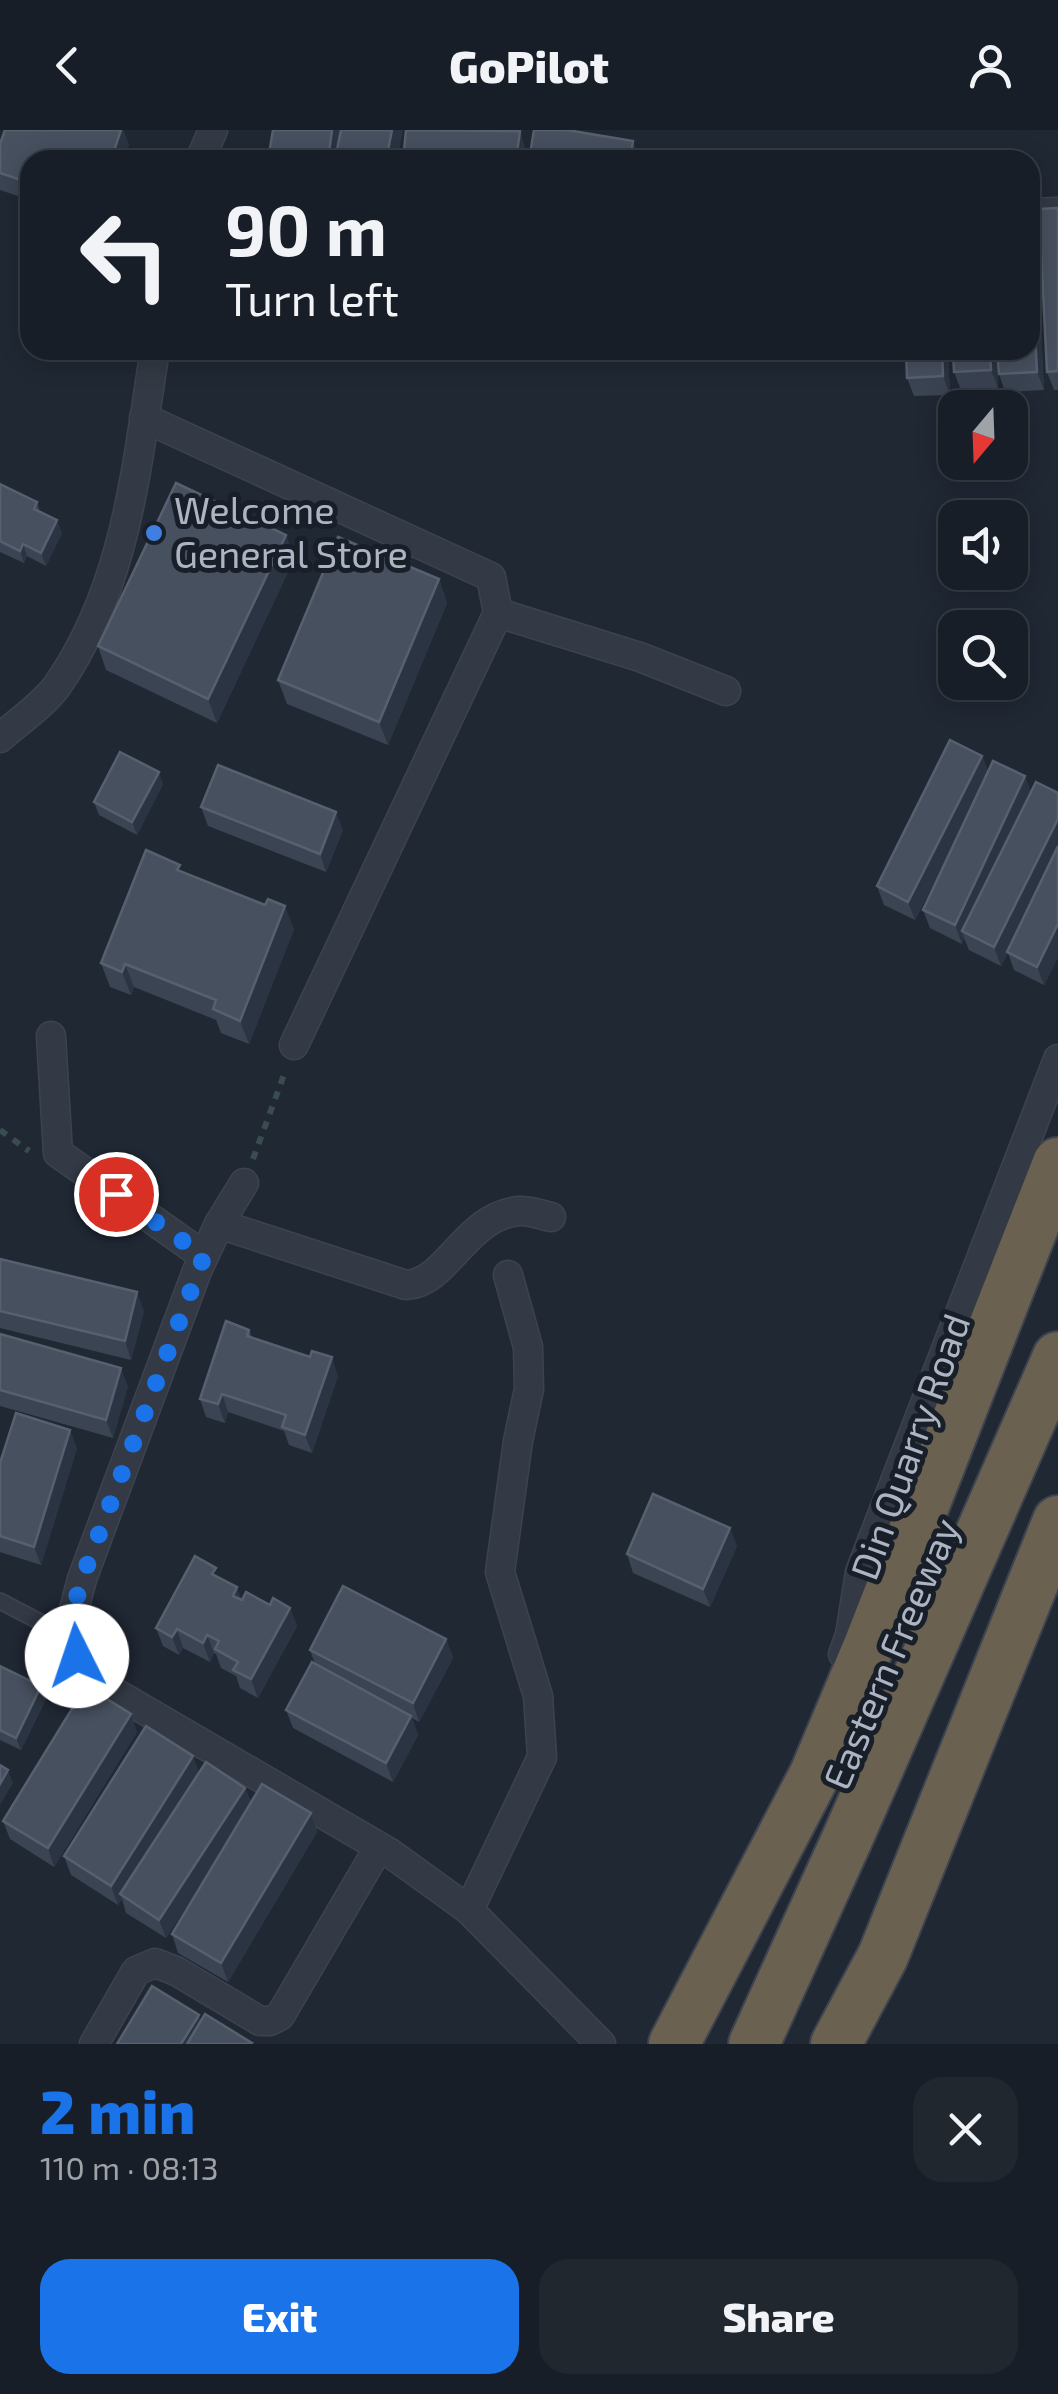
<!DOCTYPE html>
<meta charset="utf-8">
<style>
body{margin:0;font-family:"Exo 2",sans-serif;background:#21272f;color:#f1f3f6;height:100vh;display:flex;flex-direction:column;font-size:38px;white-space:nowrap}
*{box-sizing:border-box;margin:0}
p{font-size:32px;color:#9fa2a7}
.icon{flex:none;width:55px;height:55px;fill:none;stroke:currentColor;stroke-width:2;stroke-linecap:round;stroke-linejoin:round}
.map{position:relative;height:1914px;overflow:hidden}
.details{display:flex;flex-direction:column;background:#181e27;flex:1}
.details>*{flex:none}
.banner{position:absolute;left:20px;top:20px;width:1020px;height:210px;border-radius:30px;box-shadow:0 5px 25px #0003,0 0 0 2px #363c44;background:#181e27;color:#f1f3f6;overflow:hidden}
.needle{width:65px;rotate:199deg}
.tools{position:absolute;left:938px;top:260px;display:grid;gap:20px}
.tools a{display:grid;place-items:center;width:90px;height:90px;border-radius:20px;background:#181e27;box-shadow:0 5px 25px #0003,0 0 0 2px #363c44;font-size:50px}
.pin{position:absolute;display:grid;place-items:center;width:85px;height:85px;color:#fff;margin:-42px;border:5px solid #fff;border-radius:50%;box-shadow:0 2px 10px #0007}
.me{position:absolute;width:110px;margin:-55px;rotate:356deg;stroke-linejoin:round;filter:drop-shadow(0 0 8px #0008)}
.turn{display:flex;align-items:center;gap:35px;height:210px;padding:0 40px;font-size:45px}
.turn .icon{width:130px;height:130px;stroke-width:2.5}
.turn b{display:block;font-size:70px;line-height:85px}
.round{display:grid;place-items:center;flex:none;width:105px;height:105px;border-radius:30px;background:#21272f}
.overview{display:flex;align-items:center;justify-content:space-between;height:170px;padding:0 40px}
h1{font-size:60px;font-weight:800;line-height:75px;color:#1a73e8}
.action{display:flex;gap:20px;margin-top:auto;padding:20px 40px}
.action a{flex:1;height:115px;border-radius:30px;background:#1a73e8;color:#fff;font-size:40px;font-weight:800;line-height:115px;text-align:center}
.action a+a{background:#21272f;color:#f1f3f6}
header{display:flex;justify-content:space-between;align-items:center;height:130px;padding:0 40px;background:#181e27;font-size:45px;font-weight:800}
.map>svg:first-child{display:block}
</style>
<header><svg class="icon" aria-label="back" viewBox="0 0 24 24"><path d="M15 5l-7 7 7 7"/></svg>GoPilot<svg class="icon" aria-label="person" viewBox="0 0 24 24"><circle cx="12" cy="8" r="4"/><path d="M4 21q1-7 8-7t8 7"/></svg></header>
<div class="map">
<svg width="1058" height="1914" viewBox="0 0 1058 1914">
<rect width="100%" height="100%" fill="#202834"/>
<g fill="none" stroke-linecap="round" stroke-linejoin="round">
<!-- lane casing -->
<g stroke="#3d434e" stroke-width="18">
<path id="lane" d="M0,1471L67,1506"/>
</g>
<!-- street casing -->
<g stroke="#3d434e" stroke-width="31">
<g id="street">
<path d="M200,30L213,0"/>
<path d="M1030,83L1058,82"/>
<path d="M144,288L491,447L498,483L294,915"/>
<path d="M498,483L640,527L726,561"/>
<path d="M0,608C18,592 43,575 57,556C127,455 136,338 155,220"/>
<path d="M51,906L58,1023L204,1126"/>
<path d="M244,1053L219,1094L197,1141L82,1449L67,1506L88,1547L390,1723L469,1780L601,1914"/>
<path d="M219,1094L406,1155C448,1153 465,1086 519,1081C529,1080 541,1085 551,1087"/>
<path d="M843,1524L850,1505L860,1442L1058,929"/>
<path d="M469,1780L542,1627L538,1566L500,1442L518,1311L529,1259L528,1217L508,1145"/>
<path d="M94,1914L136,1841L155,1833L176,1841L260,1891H270L280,1886L379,1717"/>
</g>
</g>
<!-- highway casing -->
<g stroke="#3e444f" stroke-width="54">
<g id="highway">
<path d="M674,1914L815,1644L868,1518L1058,1033"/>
<path d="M754,1914L848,1707L1058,1227"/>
<path d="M836,1914L883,1826L1058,1391"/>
</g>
</g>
<!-- path -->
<g stroke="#3a4c4e" stroke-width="6" stroke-dasharray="8 8" stroke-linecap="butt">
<path d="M0,1000L29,1021"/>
<path d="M253,1029L285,942"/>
</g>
<!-- lane -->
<use href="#lane" stroke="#333a45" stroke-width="14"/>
<!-- street -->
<use href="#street" stroke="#333a45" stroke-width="28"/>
<!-- highway -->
<use href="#highway" stroke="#6a6151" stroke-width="50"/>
</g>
<!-- wall -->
<g fill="#3b4453">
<path d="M5,0H123L129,15L30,30V70L0,60V14Z"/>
<path d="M1058,78V260H1054L1047,242Z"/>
<path d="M1036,98L1044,260L1005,262L999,244Z"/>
<path d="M906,220H948L950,265L914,266L907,248Z"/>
<path d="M953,220H996L998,258L961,260L954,242Z"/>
<path d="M0,354L37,372L40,382L62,403L46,436L27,426L24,433L0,422Z"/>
<path d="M286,405L294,429L217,593L106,540L98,516Z"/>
<path d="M439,449L447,473L388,615L287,574L278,550Z"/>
<path d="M982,626L988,642L1025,646L1031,662L1058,663V827L1044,855L1014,840L1008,823L1001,836L969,820L964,808L962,814L930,798L923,780L959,703L915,790L884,775L877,756Z"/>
<path d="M163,654L137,705L99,685L94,672Z"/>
<path d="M201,677L343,700L326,742L208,696Z"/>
<path d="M183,743L294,799L249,914L221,903L216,890L134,857L131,865L110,857L101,833Z"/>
<path d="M0,1129L144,1181L131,1230L0,1198Z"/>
<path d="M249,1200L252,1207L338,1246L312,1323L289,1315L284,1301L228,1282L225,1293L206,1287L200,1269Z"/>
<path d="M0,1204L128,1256L113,1308L0,1276Z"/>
<path d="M77,1318L41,1435L0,1422V1333Z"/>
<path d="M737,1416L710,1477L633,1443L627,1424Z"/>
<path d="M220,1448L242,1470L290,1478L297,1496L258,1568L240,1558L236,1546L221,1538L216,1524L214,1523L210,1532L183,1518L179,1525L163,1516L156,1498Z"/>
<path d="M446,1509L453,1528L419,1592L412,1588L418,1605L393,1652L293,1598L286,1580L315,1534L310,1520Z"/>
<path d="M0,1536L46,1569L21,1620L0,1610Z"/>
<path d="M137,1602L54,1737L10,1709L3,1691Z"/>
<path d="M199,1642L245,1658L251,1672L311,1683L317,1702L228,1852L178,1823L172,1804L205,1748L166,1808L126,1783L122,1769L118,1775L71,1745L64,1726Z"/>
</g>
<!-- shaded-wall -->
<g fill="#2b3442">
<path d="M121,0H123L129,15L124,30H111Z"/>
<path d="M332,0H342L337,30H328Z"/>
<path d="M392,0H403L397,30H386Z"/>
<path d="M520,1L526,20L525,30H516Z"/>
<path d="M633,11L640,30H630Z"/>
<path d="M1030,82L1036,98L1044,260L1037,242Z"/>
<path d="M942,220H948L950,265L943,246Z"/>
<path d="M990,220H996L998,258L991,240Z"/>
<path d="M57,390L62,403L46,436L41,423Z"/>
<path d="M286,405L294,429L217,593L208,569Z"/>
<path d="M23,414L27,426L24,433L20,421Z"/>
<path d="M439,449L447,473L388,615L379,592Z"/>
<path d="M982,626L989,644L915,790L908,772Z"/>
<path d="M159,642L163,654L137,705L132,692Z"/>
<path d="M1025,646L1032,664L962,801L964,808L962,814L955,795Z"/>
<path d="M336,682L343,700L326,742L320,724Z"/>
<path d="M1058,689V721L1001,836L994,817Z"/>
<path d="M285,776L294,799L249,914L240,891Z"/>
<path d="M1058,794V827L1044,855L1037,837Z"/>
<path d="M125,834L134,857L131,865L122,842Z"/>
<path d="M137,1162L144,1181L131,1230L125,1211Z"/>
<path d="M332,1227L338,1246L312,1323L305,1305Z"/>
<path d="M121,1238L128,1256L113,1308L106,1290Z"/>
<path d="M222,1264L228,1282L225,1293L218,1274Z"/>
<path d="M70,1300L77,1318L41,1435L34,1417Z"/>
<path d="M730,1398L737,1416L710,1477L703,1459Z"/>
<path d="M237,1457L244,1476L233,1466Z"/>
<path d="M290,1478L297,1496L258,1568L251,1549Z"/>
<path d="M177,1499L183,1518L179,1525L172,1507Z"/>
<path d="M207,1505L214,1523L210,1532L203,1513Z"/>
<path d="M446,1509L453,1528L419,1592L413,1573Z"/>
<path d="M41,1556L46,1569L21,1620L16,1608Z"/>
<path d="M131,1584L137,1602L54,1737L48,1718Z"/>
<path d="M411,1586L418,1605L393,1652L386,1633Z"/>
<path d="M193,1626L200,1644L120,1764L122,1769L118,1775L111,1756Z"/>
<path d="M8,1640L13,1653L0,1675V1654Z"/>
<path d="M245,1658L252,1676L166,1808L159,1790Z"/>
<path d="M311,1683L317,1702L228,1852L221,1833Z"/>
<path d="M199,1885L204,1897L194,1914H181Z"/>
</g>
<!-- building -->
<g fill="#47505f" stroke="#57606f" stroke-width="2.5">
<path d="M5,0H121L111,30H30V53L0,43V14Z"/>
<path d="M273,0H332L328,30H268Z"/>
<path d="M341,0H392L386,30H335Z"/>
<path d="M406,0L520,1L516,30H403Z"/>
<path d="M534,0H567L633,11L630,30H529Z"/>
<path d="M1058,78V241L1047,242L1039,79Z"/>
<path d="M1030,104L1037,242L999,244L997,220H1030Z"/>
<path d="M906,220H942L943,246L907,248Z"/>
<path d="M953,220H990L991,240L954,242Z"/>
<path d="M176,353L286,405L208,569L98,516Z"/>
<path d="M0,354L37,372L34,379L57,390L41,423L23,414L20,421L0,411Z"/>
<path d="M338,407L439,449L379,592L278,550Z"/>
<path d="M950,610L982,626L908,772L877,756Z"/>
<path d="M120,622L159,642L132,692L94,672Z"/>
<path d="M993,631L1025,646L955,795L923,780Z"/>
<path d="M218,635L336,682L320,724L201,677Z"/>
<path d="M1036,652L1058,663V689L994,817L962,801Z"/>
<path d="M1058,716V794L1037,837L1007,822Z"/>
<path d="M146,720L180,735L177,740L265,775L268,769L285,776L240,891L213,879L216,870L125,834L122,842L101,833Z"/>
<path d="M0,1129L137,1162L125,1211L0,1181Z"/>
<path d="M226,1191L249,1200L247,1206L310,1227L312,1221L332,1227L305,1305L282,1297L286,1285L222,1264L218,1274L200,1269Z"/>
<path d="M0,1204L121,1238L106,1290L0,1260Z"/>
<path d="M16,1283L70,1300L34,1417L0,1406V1333Z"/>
<path d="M653,1364L730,1398L703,1459L627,1424Z"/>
<path d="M195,1426L216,1438L212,1444L237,1457L233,1466L242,1470L246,1462L270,1475L273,1468L290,1478L251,1549L233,1540L238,1532L215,1519L219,1511L207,1505L203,1513L177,1499L172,1507L156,1498Z"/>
<path d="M343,1456L446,1509L413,1573L310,1520Z"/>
<path d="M312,1532L411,1586L386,1633L286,1580Z"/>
<path d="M0,1536L41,1556L16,1608L0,1600Z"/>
<path d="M86,1556L131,1584L48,1718L3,1691Z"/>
<path d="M146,1596L193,1626L111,1756L64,1726Z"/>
<path d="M206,1632L245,1658L159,1790L120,1764Z"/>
<path d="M0,1635L8,1640L0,1654Z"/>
<path d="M262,1654L311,1683L221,1833L172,1804Z"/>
<path d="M152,1856L199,1885L181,1914H117Z"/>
<path d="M205,1884L252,1913L251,1914H187Z"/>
</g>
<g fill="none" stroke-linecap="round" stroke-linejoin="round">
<!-- route -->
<path stroke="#1a73e8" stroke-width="18" stroke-dasharray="0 32.4" d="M77,1526L66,1506L82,1449L204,1126L116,1064"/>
</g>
<!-- markers -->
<circle fill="#3f7fe0" stroke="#191f29" stroke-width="4" cx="154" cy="403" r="10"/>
<g text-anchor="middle" stroke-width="10" stroke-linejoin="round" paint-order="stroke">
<!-- poi labels -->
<g font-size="38" fill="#adb4c2" stroke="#191f29" text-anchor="start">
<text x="174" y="394">Welcome<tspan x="174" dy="44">General Store</tspan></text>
</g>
<!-- street labels -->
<g font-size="38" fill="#adb4c2" stroke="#191f29">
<text transform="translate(911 1317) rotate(-70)" y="13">Din Quarry Road</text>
<text transform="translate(892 1524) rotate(-67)" y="13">Eastern Freeway</text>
</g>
</g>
</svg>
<div class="tools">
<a><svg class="needle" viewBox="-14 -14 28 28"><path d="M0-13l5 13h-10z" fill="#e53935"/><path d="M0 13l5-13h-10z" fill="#9fa2a7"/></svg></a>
<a><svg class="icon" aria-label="sound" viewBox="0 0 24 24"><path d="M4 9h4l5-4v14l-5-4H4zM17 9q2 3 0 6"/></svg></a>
<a><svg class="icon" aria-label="search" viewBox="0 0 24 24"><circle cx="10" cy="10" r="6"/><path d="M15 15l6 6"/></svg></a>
</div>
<div class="pin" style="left:116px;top:1064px;background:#d93025"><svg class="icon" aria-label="arrive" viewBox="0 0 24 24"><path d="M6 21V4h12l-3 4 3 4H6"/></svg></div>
<svg class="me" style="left:77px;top:1526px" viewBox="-20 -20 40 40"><circle r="19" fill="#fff"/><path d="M0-13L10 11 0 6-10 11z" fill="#1a73e8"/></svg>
<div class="banner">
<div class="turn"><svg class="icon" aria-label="left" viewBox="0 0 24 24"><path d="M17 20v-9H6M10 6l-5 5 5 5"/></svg><div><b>90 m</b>Turn left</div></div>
</div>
</div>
<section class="details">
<div class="overview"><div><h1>2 min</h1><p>110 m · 08:13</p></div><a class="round"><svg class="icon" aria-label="close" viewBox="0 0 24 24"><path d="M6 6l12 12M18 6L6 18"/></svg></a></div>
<div class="action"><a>Exit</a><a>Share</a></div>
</section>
